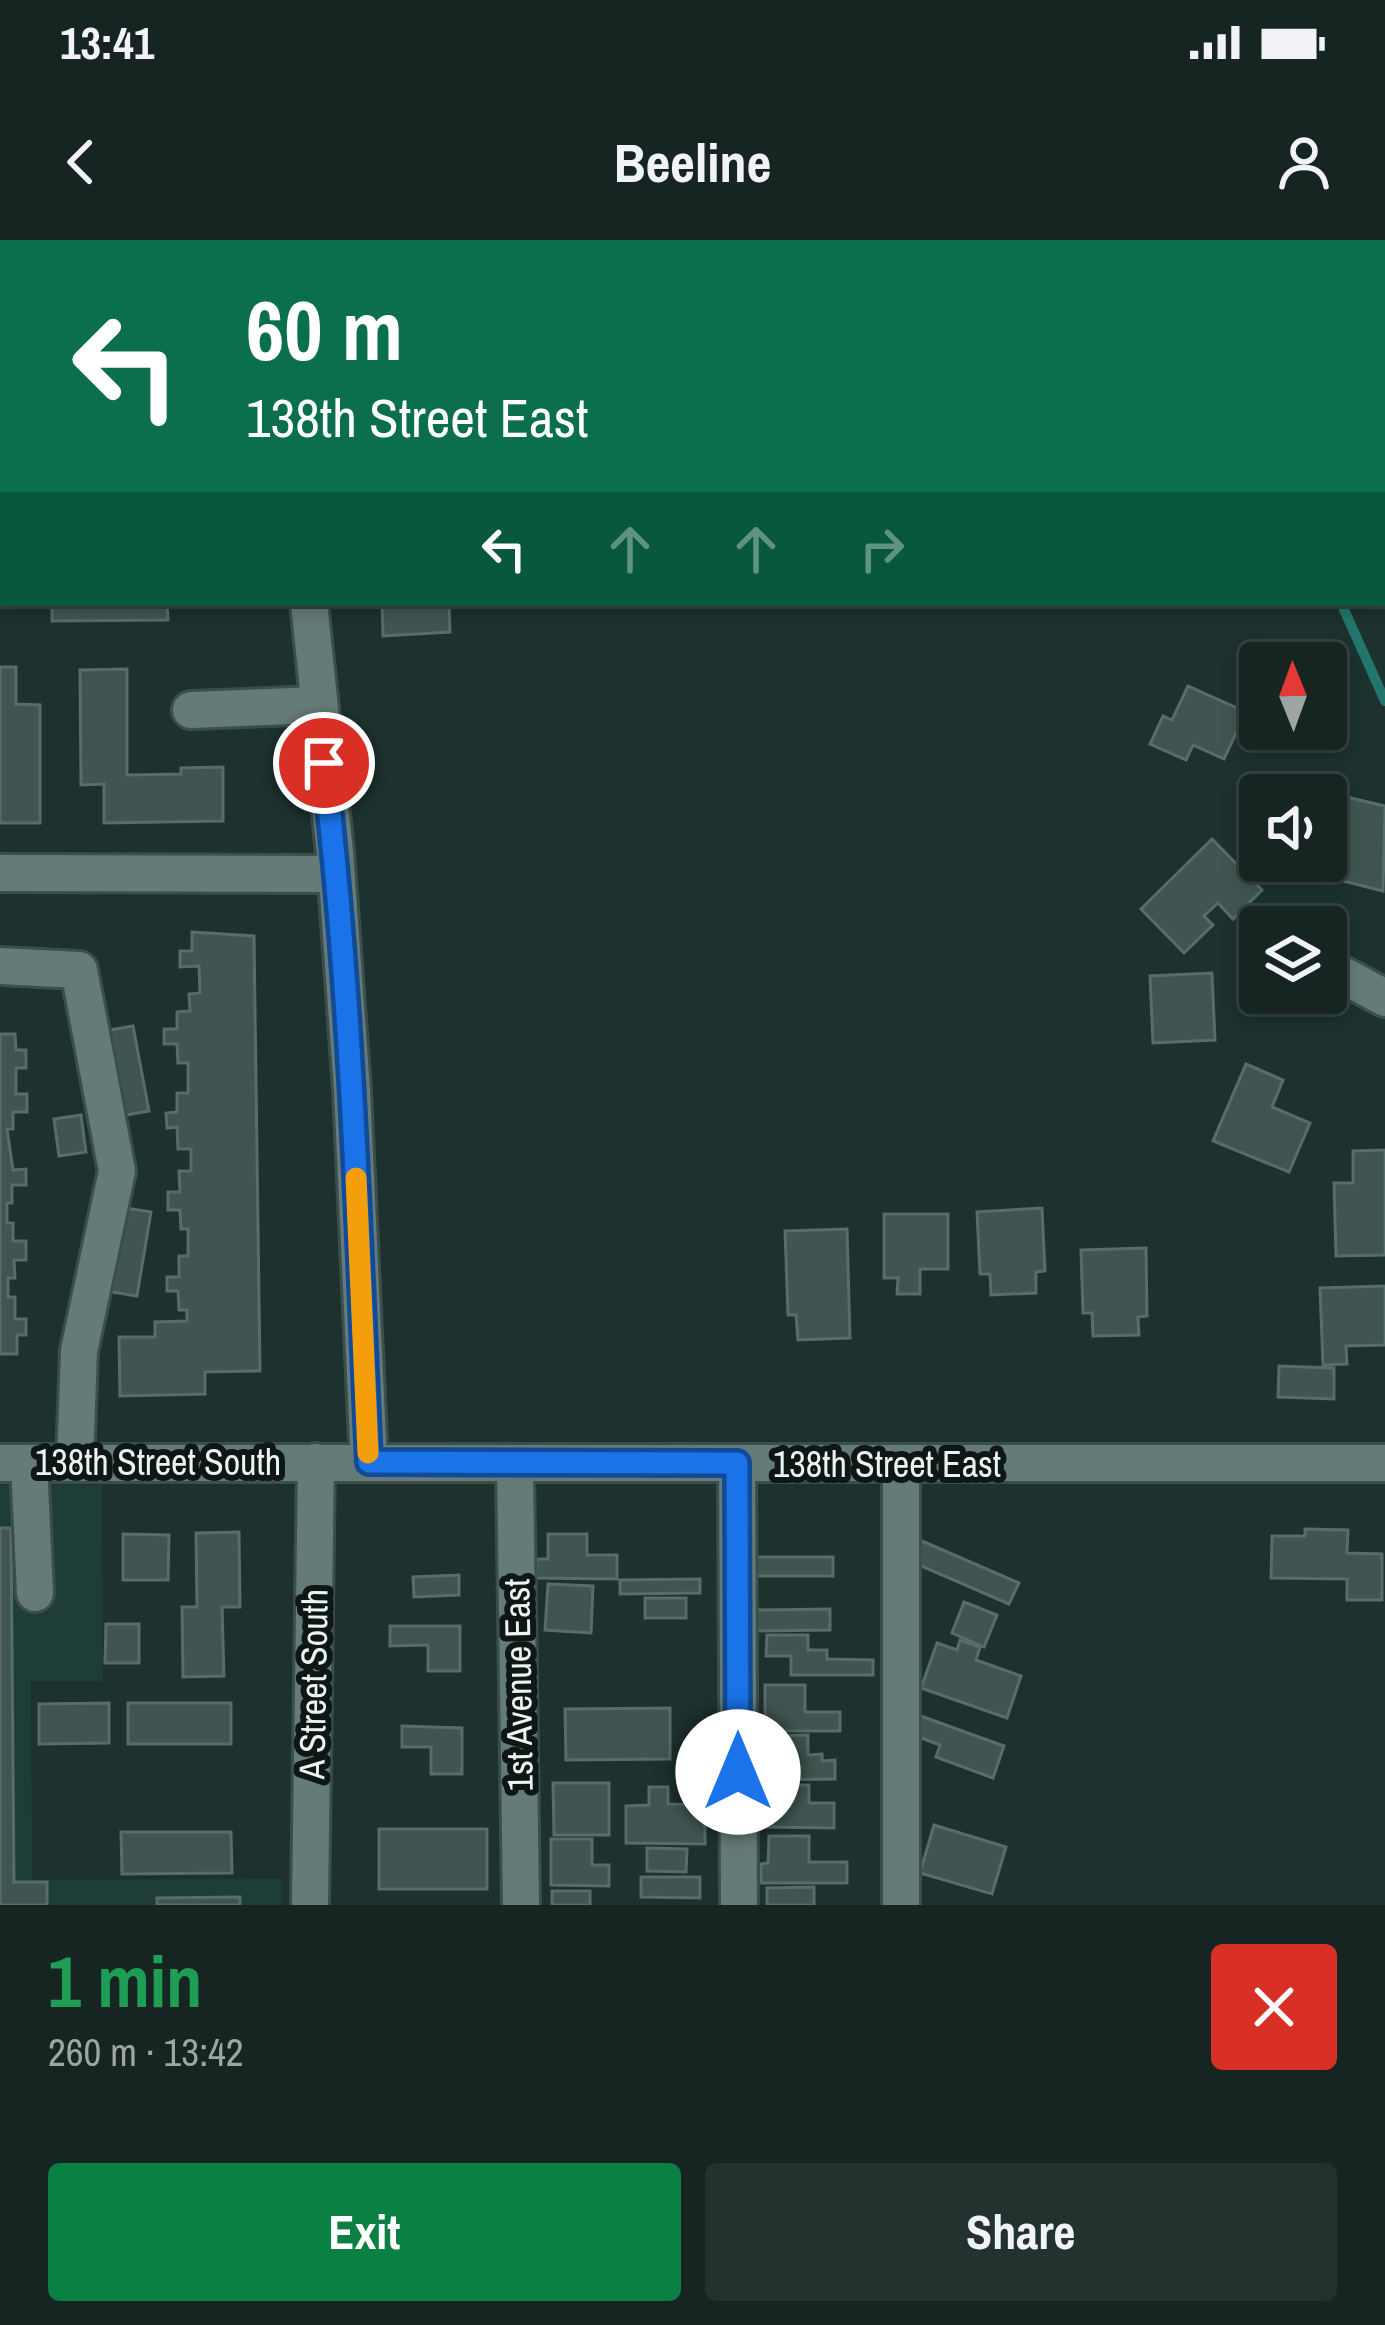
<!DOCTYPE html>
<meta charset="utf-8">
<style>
body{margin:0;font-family:"Archivo Narrow",sans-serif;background:#23312f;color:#f1f3f6;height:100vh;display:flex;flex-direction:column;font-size:45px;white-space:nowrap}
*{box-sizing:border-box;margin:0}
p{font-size:39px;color:#9ea5a5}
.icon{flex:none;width:66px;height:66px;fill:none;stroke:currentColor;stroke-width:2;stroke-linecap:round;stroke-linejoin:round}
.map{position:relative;height:1665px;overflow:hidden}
.side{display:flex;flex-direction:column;background:#162522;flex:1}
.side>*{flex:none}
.banner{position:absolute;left:0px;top:0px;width:1386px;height:366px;box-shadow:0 6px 18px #0003,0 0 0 3px #354240;background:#0b6e4f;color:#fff;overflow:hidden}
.needle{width:78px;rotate:359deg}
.tools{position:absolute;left:1239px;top:402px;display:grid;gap:24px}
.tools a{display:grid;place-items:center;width:108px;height:108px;border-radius:12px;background:#162522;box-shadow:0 6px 18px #0003,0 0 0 3px #354240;font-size:60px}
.pin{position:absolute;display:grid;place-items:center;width:102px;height:102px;color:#fff;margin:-51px;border:6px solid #fff;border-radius:50%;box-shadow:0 3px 12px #0007}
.me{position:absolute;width:132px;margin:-66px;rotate:0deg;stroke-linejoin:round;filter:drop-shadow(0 0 9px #0008)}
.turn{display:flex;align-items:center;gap:42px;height:252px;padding:0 48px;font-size:54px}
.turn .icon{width:156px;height:156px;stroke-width:2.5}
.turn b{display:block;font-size:84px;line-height:102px}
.lanes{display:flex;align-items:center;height:114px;padding:0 48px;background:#0003;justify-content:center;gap:60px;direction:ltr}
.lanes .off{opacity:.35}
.round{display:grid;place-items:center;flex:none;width:126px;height:126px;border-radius:12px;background:#23312f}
.summary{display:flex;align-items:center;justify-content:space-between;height:204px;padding:0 48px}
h1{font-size:72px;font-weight:700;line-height:90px;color:#1e9e55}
.cta{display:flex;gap:24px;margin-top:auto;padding:24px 48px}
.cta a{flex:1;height:138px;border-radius:12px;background:#0b8043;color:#fff;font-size:48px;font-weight:700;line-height:138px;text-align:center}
.cta a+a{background:#23312f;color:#f1f3f6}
.status{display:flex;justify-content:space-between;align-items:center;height:84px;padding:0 60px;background:#162522;direction:ltr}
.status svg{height:33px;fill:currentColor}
header{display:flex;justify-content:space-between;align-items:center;height:156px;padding:0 48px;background:#162522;font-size:54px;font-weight:700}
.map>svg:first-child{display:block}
</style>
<div class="status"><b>13:41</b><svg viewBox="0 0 49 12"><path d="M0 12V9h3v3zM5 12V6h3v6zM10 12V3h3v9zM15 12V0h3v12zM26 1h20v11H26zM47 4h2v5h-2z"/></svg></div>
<header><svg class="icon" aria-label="back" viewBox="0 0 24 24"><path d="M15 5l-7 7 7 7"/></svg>Beeline<svg class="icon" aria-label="person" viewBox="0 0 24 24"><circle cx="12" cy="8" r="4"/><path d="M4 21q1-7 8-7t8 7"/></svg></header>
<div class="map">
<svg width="1385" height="1665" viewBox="0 0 1385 1665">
<rect width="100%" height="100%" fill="#1d312e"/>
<!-- built -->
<path fill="#1f3d38" d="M0,1245H102L103,1441H31L32,1640L281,1639V1665H0Z"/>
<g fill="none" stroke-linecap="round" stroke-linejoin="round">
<!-- stream -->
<g stroke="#22766d" stroke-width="10">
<path d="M1241,0V3"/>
<path d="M1341,363L1385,461"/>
</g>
</g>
<!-- building -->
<g fill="#405551" stroke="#576d69" stroke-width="3">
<path d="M52,363H167L168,380L52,381Z"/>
<path d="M382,363H449L450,392L383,396Z"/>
<path d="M0,427H16V464L40,465V583H0Z"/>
<path d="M127,429V535L181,534V528L223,527V581L104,583V544L81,545L80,430Z"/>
<path d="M1188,446L1246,472L1224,519L1193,505L1186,520L1150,504L1163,476L1172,480Z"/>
<path d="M1347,557L1385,566L1383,651L1343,641L1348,621L1330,616L1328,626L1308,621H1326V562L1345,566Z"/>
<path d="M1212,599L1262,650L1233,679L1218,663L1204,676L1213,685L1184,713L1141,669Z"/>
<path d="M192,692L254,696L260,1131L205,1132V1154L120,1156L119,1097H155V1082L187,1081V1070H179L178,1051H167V1037H179V1016H188V989H181L180,970H168V952H180L179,931H191V909H178L177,887L167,888L166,873L177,872V853H188V823H178L177,804H164V789H177V772L190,771L189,754L200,753L199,726L180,727V711H192Z"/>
<path d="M1212,733L1215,800L1153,803L1150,736Z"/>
<path d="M133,786L149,871L121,876L104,791Z"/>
<path d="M0,794H15L16,810H26V828H16V854H27V872H13V889H7L13,930L26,929V945H12V963H7V983H13V1001H26V1020H14L15,1038H8V1057H15V1079H26V1095H17V1114H0Z"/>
<path d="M1246,824L1283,840L1272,867L1310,883L1289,932L1213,901Z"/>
<path d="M81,875L86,912L59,916L54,879Z"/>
<path d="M1385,910V1015L1336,1016L1334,943H1353V911Z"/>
<path d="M126,968L151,972L137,1056L112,1052Z"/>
<path d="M1042,968L1045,1031L1036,1032V1053L991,1055L990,1034H980L977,972Z"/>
<path d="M884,974H948V1029H920V1054H897L898,1038H884Z"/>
<path d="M847,989L850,1098L798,1100L796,1075H788L785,991Z"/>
<path d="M1146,1008L1147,1076L1138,1077L1139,1095L1093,1096L1092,1073H1083L1081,1010Z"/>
<path d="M1385,1046V1105L1346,1106L1347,1124L1323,1125L1320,1048Z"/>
<path d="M1279,1126L1334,1128V1159L1278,1157Z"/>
<path d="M0,1288H11L14,1642H47V1665H0Z"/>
<path d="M1305,1289L1348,1290L1347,1313L1382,1314V1360H1347V1339L1271,1338L1272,1296H1305Z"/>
<path d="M239,1292L240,1367H222L224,1436L183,1437L182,1367H197L196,1293Z"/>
<path d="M123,1294L169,1295L168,1340H123Z"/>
<path d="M548,1294H587V1315H617V1339L536,1338L537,1319H548Z"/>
<path d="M922,1301L1019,1343L1009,1364L912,1322Z"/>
<rect x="752" y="1317" width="81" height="19"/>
<path d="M459,1335V1355L414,1357L413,1337Z"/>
<path d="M700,1339V1353L620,1354V1340Z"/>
<path d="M548,1344L593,1346L591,1393L545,1390Z"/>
<rect x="645" y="1358" width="41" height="20"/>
<path d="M964,1362L997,1375L984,1407L952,1393Z"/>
<path d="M830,1369V1390L754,1391V1370Z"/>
<path d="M106,1384H139V1423H105Z"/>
<path d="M390,1386H460V1431H428V1405L390,1406Z"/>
<path d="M767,1395H808V1410H827V1419L873,1420V1435H791V1416H766Z"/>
<path d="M960,1400L980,1407L976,1420L1021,1436L1007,1478L921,1448L937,1403L957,1410Z"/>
<path d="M765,1445H805V1472H840V1491H765Z"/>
<path d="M109,1463V1503L39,1504V1464Z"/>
<rect x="128" y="1463" width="103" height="41"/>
<path d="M670,1468V1519L566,1520L565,1469Z"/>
<path d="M918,1475L1004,1506L993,1538L936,1517L940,1505L911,1494Z"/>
<path d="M402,1486L462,1488V1534H431V1507H402Z"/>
<path d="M808,1495V1515L822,1514V1521L835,1520V1539L755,1540L754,1521H764V1515H768V1496Z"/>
<path d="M553,1543H609V1595H554Z"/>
<path d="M756,1545H809V1563H834V1588L756,1587Z"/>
<path d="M649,1547H668V1564L705,1565V1604L626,1603V1566L649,1565Z"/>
<path d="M934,1585L1006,1607L992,1654L920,1633Z"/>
<rect x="379" y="1589" width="108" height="60"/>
<path d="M121,1592H231L232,1633L122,1634Z"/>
<path d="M769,1596H809V1622H847V1643H761V1624L768,1623Z"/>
<path d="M551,1599H592V1625H609V1646L551,1645Z"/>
<path d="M647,1608L687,1609L686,1632L647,1631Z"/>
<path d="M641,1637H700V1658L641,1657Z"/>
<path d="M814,1647V1665H767V1648Z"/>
<rect x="552" y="1651" width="38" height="14"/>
<path d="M240,1657V1665H157V1658Z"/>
</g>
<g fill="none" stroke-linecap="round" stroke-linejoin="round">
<!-- minor casing -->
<g stroke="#3c4e4b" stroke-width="42">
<g id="minor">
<path d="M298,0V3"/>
<path d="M226,3V0"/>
<path d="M1383,123H1385"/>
<path d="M0,141H3"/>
<path d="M309,363L335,612L352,850L369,1223"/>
<path d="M191,470L317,465"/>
<path d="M0,633L336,634"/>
<path d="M0,726L79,730L117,931L79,1111L75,1222"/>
<path d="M1326,726L1385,758"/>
<path d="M0,1223H1385"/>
<path d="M29,1223L35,1353"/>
<path d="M737,1223L739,1665"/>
<path d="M515,1224L521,1665"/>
<path d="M310,1665L316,1222"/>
<path d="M901,1665V1225"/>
</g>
</g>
<!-- minor -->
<use href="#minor" stroke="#657b77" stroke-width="36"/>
</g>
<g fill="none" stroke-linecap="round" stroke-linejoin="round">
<!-- route casing -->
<g stroke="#114b97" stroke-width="30">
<path id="route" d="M324,523C352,755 358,989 369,1222L737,1223L738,1532"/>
</g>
<!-- route -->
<use href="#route" stroke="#1a73e8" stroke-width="21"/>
<!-- slow -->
<path stroke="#f59e0b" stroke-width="21" d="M356,938L368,1213"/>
</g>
<g text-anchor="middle" stroke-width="12" stroke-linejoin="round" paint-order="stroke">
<!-- street labels -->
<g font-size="36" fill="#e9f5f3" stroke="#0e1716">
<text x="158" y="1235">138th Street South</text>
<text x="887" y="1237">138th Street East</text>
<text transform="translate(313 1444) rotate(-89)" y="13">A Street South</text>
<text transform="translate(518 1445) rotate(-91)" y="13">1st Avenue East</text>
</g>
</g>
</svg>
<div class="tools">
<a><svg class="needle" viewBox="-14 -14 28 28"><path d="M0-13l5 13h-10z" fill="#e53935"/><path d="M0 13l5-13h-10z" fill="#9ea5a5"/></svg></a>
<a><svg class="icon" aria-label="sound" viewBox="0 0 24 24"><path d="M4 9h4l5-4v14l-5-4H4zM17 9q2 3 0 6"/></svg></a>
<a><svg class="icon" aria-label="layers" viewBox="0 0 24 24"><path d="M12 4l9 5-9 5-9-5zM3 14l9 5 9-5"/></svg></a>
</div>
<div class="pin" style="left:324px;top:523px;background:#d93025"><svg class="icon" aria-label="arrive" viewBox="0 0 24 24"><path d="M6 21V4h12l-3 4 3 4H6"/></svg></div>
<svg class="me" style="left:738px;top:1532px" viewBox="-20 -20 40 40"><circle r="19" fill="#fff"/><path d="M0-13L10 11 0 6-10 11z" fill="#1a73e8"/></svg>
<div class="banner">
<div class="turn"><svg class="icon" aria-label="left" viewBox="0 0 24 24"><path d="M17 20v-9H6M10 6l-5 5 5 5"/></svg><div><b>60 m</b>138th Street East</div></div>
<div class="lanes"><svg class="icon" aria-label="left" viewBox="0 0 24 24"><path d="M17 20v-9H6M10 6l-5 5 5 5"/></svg><svg class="icon off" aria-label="ahead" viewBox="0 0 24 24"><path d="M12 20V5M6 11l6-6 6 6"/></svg><svg class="icon off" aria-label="ahead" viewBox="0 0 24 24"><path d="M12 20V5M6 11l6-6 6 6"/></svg><svg class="icon off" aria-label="right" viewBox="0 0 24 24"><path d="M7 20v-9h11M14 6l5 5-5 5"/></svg></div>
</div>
</div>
<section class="side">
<div class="summary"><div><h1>1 min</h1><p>260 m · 13:42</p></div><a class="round" style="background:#d93025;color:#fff"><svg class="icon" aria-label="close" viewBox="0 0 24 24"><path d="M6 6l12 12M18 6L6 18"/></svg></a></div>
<div class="cta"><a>Exit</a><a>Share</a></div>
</section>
